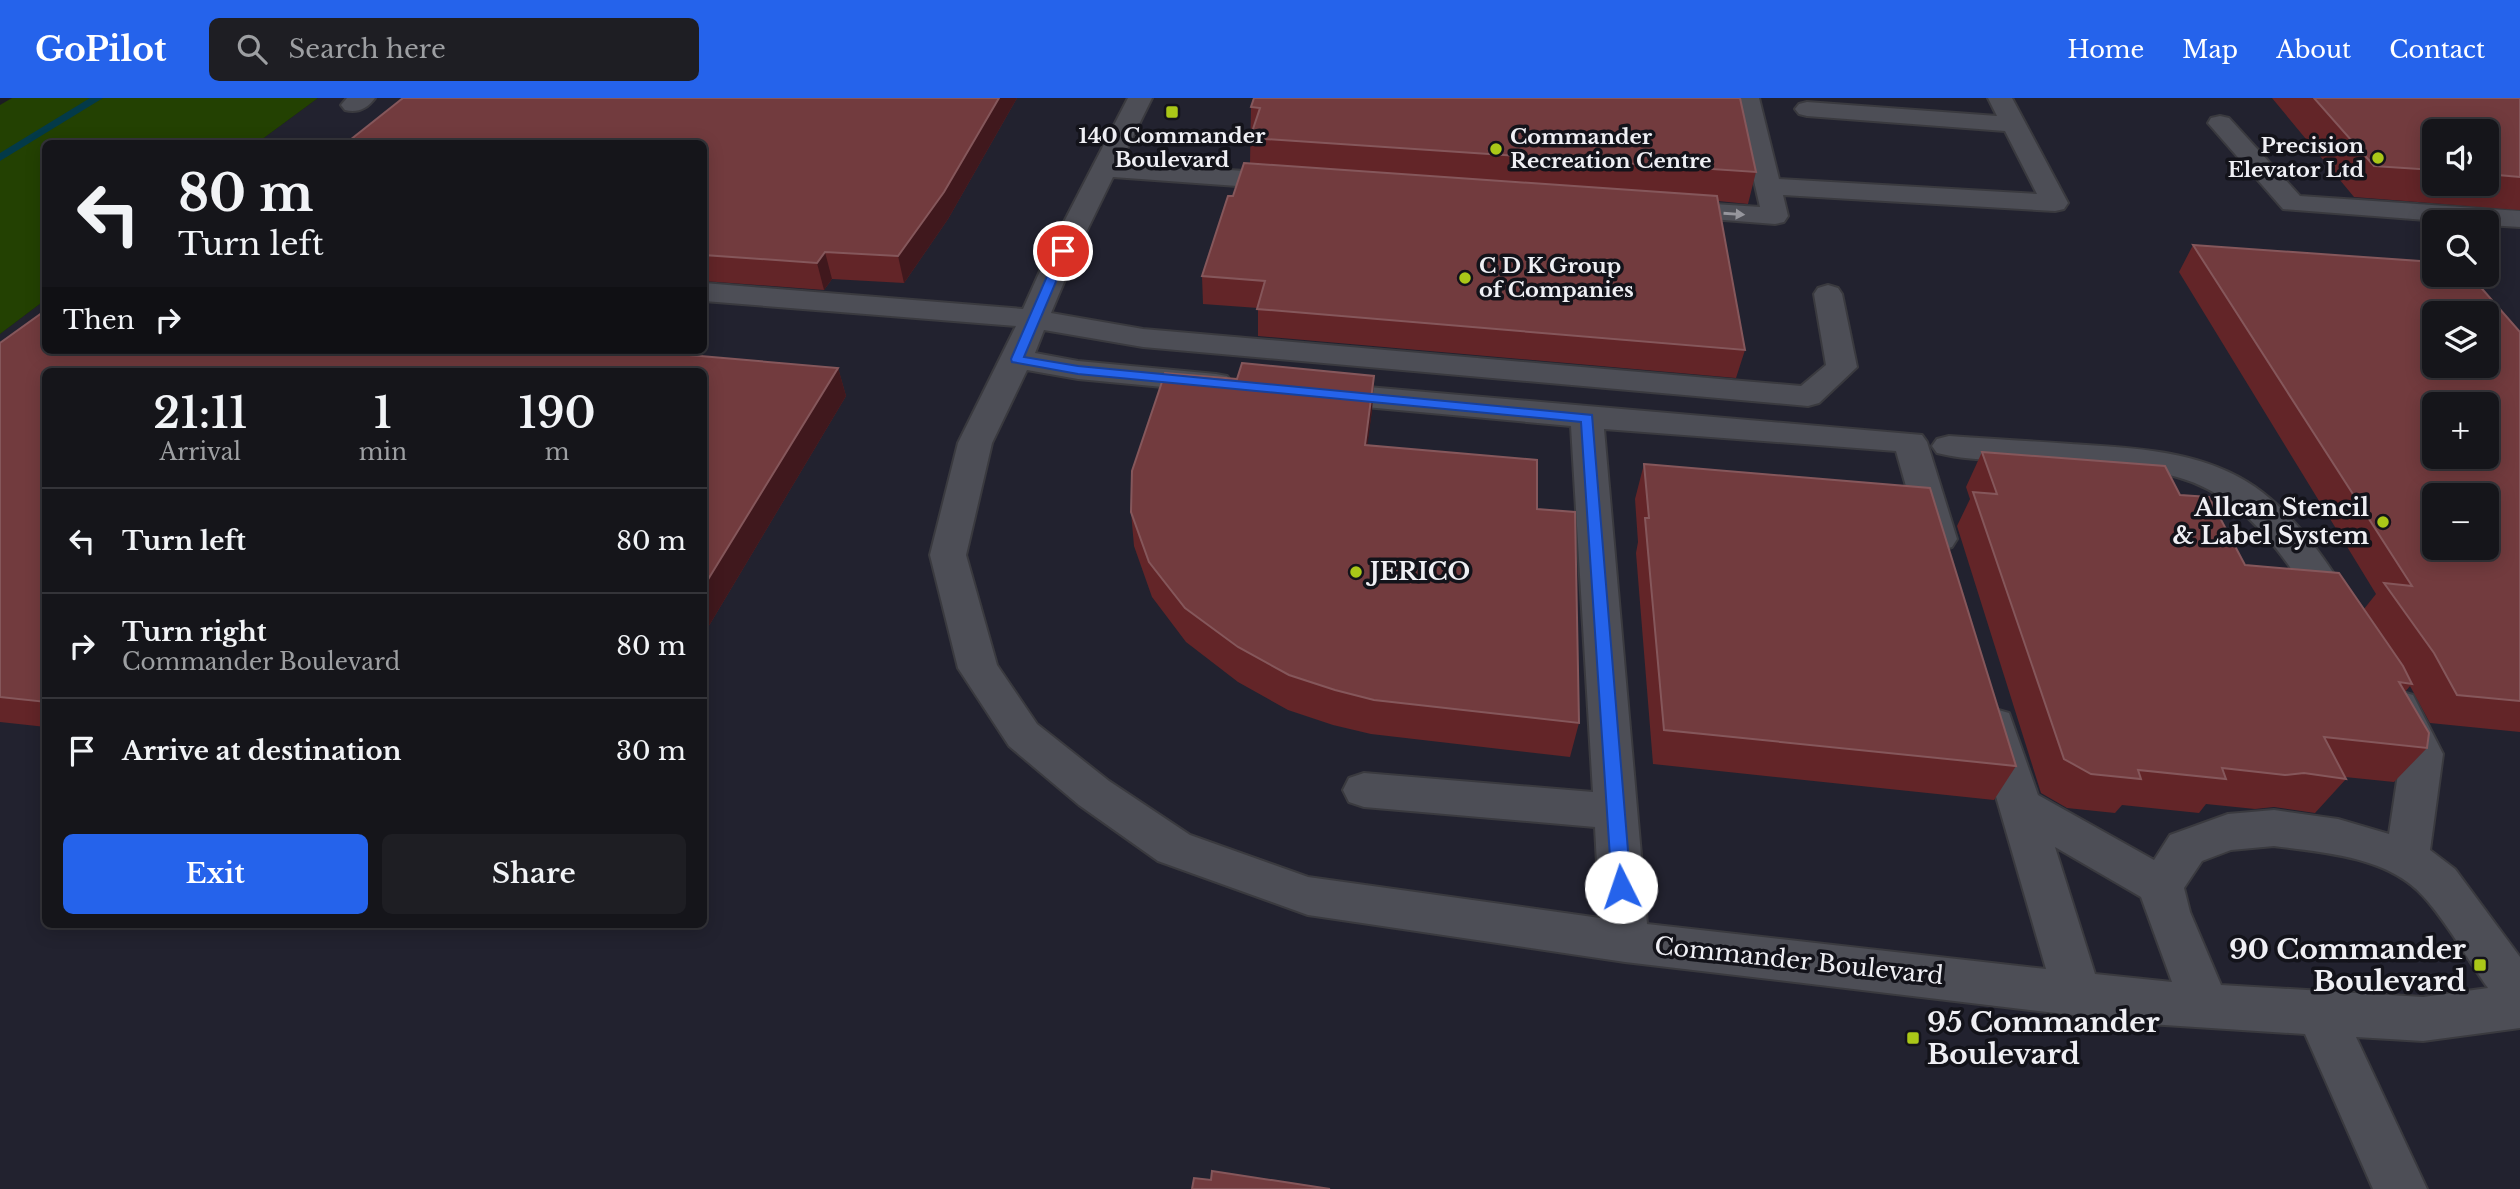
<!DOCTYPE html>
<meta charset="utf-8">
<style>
body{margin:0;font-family:"Libre Baskerville",serif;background:#1e1e23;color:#f1f3f6;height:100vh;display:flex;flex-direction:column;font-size:26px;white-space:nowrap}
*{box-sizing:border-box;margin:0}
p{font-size:23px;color:#9d9fa2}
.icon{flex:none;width:38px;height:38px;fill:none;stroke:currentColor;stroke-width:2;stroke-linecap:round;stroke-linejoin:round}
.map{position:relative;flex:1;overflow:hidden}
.side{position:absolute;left:42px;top:270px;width:665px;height:560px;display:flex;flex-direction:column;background:#15151a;border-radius:10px;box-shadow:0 4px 18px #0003,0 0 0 2px #343439}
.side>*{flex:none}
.banner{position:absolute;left:42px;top:42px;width:665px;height:214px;border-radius:10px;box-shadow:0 4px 18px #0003,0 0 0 2px #343439;background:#15151a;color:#f1f3f6;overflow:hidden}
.fabs{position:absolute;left:2422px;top:21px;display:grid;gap:14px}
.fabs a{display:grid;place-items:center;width:77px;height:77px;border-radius:10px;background:#15151a;box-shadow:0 4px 18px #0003,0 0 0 2px #343439;font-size:35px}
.pin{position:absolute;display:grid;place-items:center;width:60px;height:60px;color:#fff;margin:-30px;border:4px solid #fff;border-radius:50%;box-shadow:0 2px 7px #0007}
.me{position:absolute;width:77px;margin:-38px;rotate:356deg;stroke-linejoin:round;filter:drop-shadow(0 0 5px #0008)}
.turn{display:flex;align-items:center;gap:24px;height:147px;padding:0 21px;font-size:32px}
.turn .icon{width:91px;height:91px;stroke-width:2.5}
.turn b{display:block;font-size:49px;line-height:60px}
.then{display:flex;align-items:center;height:66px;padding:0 21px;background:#0003;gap:14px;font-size:26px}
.eta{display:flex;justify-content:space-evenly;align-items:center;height:119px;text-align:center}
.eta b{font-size:42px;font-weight:600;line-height:49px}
.primary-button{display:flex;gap:14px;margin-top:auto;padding:14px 21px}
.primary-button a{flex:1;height:80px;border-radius:10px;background:#2563eb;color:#fff;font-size:28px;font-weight:600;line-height:80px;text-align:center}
.primary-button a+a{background:#1e1e23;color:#f1f3f6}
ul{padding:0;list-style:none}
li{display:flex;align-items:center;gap:21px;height:105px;padding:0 21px;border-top:2px solid #343439}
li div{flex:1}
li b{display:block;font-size:26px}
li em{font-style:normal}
header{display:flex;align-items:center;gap:42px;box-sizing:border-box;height:98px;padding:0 35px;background:#2563eb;color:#fff}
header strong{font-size:33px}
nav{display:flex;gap:38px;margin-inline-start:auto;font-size:24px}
.search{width:490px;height:63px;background:#1e1e23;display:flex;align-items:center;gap:18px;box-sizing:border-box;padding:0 24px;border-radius:10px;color:#9d9fa2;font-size:26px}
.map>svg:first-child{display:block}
</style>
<header>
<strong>GoPilot</strong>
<div class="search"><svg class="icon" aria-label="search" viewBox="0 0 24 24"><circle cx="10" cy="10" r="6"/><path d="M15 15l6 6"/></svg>Search here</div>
<nav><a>Home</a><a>Map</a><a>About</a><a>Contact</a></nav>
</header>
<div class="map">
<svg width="2520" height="1091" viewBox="0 0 2520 1091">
<rect width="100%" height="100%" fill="#1c1c23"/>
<!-- built -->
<path fill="#22222f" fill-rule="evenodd" d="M318,0H2520V1091H0V236L45,202L46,252H704V46L257,45ZM2434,33H2487V86H2434ZM2434,124H2487V177H2434ZM2434,215H2487V268H2434ZM46,273H704V826H46ZM2434,306H2487V359H2434ZM2434,397H2487V450H2434Z"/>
<!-- green -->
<path fill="#234102" d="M12,0H318L257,45L46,46L45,202L0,236V7Z"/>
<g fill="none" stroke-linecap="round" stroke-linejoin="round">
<!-- stream -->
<path fill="#033a49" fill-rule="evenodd" d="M90,0H103L0,63V55Z"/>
<!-- minor casing -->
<g stroke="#3a3a3f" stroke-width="4">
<g id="minor">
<path d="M347,0H375C367,11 357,15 345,12L341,7Z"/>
<path d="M1128,0H1152L1120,65L1291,76L1300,78L1304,84L1300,90L1291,92L1113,79L1077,153L1051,215L1143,231L1801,288L1826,267L1814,196L1818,190L1828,187L1838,190L1842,196L1857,269L1819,305L1808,308L1143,249L1044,232L1035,255L1078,263L1216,276L1227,278L1232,285L1227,292L1216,294L1078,281L1027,272L992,345L966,457L997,567L1037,626L1109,683L1190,737L1308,779L1600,820L1595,729L1364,709L1349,704L1343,692L1349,680L1364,675L1593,694L1571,328L1322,305L1311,302L1306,295L1311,288L1322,285L1922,337L1927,344L1957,441L1952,449L1939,453L1926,449L1921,441L1896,353L1604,331L1647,826L2046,871L1975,626L1981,615L1995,611L2009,615L2038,697L2154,762L2170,737L2228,716L2274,712L2338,721L2389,736L2401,656L2379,608L2385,597L2399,593L2413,597L2443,656L2430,752L2455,771L2520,859V930L2423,943L2356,939L2427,1091H2373L2305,936L2149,926L1625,864L1308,817L1158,763L1079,707L1009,648L958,570L930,457L958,345L1016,228L704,203V185L1023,211L1049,153ZM2274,748C2324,755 2387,758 2423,798C2446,823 2468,862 2488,890L2423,899L2221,887L2190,814L2184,790L2202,763L2231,752ZM2055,749L2141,799L2172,884L2095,876Z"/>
<path d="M1735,0H1759L1779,81L2037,96L2005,33L1807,18L1799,16L1795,11L1799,6L1807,4L1997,18L1988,0H2012L2068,105L2064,111L2055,113L1783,97L1788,118L1784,124L1775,126L1660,117L1656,111L1660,105L1669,103L1760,109Z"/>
<path d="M2220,18L2229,20L2300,98L2520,113V129L2487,127V124H2452L2283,111L2208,25L2211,20Z"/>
<path d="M1949,338C1990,341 2030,343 2071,346C2133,350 2202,352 2255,389C2299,420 2332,470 2359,516L2353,525L2340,529L2327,525C2289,466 2250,399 2177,379C2132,366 2080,368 2033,364C2002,362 1968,363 1937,355L1932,348L1937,341Z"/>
</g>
</g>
<!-- minor -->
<use href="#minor" fill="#4d4e56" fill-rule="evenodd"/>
</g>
<!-- wall -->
<g fill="#632528" fill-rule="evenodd">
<path d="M403,0H1017L948,121L904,185L832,181L824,192L704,183V46Z"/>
<path d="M2272,0H2520V112L2354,99ZM2434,33H2487V86H2434Z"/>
<path d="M1251,9L1756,74L1748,106L1718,103L1745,252L1736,280L1258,238V210L1203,206L1202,178L1233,98L1250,65Z"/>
<path d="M2193,147L2520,234V634L2430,625L2410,588L2405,594L2427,650L2394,684L2345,679L2346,681L2315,715L2274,709L2255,711L2206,706L2199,715L2122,707L2115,715L2067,710L2041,695L1957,428L1970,401L1966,389L1982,354L2180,397L2245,467L2364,511L2376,496L2179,174Z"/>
<path d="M0,245L838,270L846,298L704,536V273H46V629L0,624Z"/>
<path d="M1374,278L1372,312L1367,347L1537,411L1579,625L1570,659L1371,636L1333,627L1288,612L1238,584L1186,544L1152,499L1134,448L1131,414L1237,281Z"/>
<path d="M1644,366L2016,668L1994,702L1653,666L1636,455L1638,444L1635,401Z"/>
</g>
<!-- shaded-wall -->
<g fill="#40181d">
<path d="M999,0H1017L948,121L904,185L898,158Z"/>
<path d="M825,154L832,181L824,192L817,165Z"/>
<path d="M838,270L846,298L704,536V488Z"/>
<path d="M1374,278L1372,312L1363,381L1365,347Z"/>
</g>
<!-- building -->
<g fill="#723b3e" stroke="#85575b" stroke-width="2" fill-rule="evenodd">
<path d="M403,0H999L944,94L898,158L825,154L817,165L704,157V46H345Z"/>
<path d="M1254,0H1740L1756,74L1250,40L1260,10L1251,9Z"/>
<path d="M2314,0H2520V79L2487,76V33H2434V72L2374,68Z"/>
<path d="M1244,65L1717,98L1745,252L1257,211L1265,183L1202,178L1228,98H1233Z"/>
<path d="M2193,147L2434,164V177H2470L2520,234V603L2457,597L2434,555L2384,485L2412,488ZM2434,215H2487V268H2434ZM2434,306H2487V359H2434ZM2434,397H2487V450H2434Z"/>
<path d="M46,212V252H631L838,270L704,488V273H46V604L0,599V245Z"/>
<path d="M1242,265L1374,278L1365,347L1537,362V411L1575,414L1579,625L1374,602L1335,592L1289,577L1238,549L1185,510L1149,464L1131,414L1132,373L1165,275L1237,281Z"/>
<path d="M1982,354L2165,368L2180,397L2209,399L2245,467L2339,475L2403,568L2412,586L2399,584L2429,635L2427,650L2324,639L2346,681L2304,675L2285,677L2222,670L2226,681L2138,672L2141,681L2091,676L2064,661L1973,394L1997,396Z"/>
<path d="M1644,366L1930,390L2016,668L1664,632L1645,420H1649Z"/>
<path d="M1212,1073L1330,1091H1192L1194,1080L1211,1082Z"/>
</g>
<!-- one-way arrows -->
<defs><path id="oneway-solid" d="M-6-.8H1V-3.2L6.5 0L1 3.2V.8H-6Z" transform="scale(1.75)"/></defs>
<use fill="#96969d" href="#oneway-solid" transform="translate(1734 116) rotate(4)"/>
<!-- route -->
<path fill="#2563eb" stroke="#184099" stroke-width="2" d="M1063,150L1069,153L1024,259L1078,268L1592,317L1631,789L1628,794L1621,797L1615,794L1612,789L1581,324L1078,276L1012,264L1011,261L1058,153Z"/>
<!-- markers -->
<g fill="#aac718" stroke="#13131a" stroke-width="2.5">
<rect x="1165" y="7" width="14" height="14" rx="3.5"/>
<circle cx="1496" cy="51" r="7"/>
<circle cx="2378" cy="60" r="7"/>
<circle cx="1465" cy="180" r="7"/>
<circle cx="2383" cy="424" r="7"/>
<circle cx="1356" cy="474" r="7"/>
<rect x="2473" y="860" width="14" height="14" rx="3.5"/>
<rect x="1906" y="933" width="14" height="14" rx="3.5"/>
</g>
<g text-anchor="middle" stroke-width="7" stroke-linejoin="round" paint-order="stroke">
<!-- far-poi labels -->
<g font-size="21" font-weight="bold" fill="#efeff4" stroke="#13131a" text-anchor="start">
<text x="1172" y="45" text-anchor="middle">140 Commander<tspan x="1172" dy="24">Boulevard</tspan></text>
<text x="1510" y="46">Commander<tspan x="1510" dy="24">Recreation Centre</tspan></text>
<text x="2364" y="55" text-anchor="end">Precision<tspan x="2364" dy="24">Elevator Ltd</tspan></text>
<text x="1479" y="175">C D K Group<tspan x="1479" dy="24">of Companies</tspan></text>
</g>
<!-- poi labels -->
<g font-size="24" font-weight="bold" fill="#efeff4" stroke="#13131a" text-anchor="end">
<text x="2369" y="418">Allcan Stencil<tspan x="2369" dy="28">&amp; Label System</tspan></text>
<text x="1370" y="482" text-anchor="start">JERICO</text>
</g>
<!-- street labels -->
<g font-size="24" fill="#efeff4" stroke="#13131a">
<text transform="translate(1799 863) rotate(6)" y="8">Commander Boulevard</text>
</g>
<!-- near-poi labels -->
<g font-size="28" font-weight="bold" fill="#efeff4" stroke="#13131a" text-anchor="end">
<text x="2466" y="861">90 Commander<tspan x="2466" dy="32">Boulevard</tspan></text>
<text x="1927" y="934" text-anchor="start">95 Commander<tspan x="1927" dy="32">Boulevard</tspan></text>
</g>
</g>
</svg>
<div class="fabs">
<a><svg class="icon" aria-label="sound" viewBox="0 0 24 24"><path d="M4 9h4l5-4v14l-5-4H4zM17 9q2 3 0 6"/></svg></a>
<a><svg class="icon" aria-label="search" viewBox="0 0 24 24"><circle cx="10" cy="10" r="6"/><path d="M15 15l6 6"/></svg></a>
<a><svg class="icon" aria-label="layers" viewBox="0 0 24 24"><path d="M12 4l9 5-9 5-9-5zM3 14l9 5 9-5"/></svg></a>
<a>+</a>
<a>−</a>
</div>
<div class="pin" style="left:1063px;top:153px;background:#d93025"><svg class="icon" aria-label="arrive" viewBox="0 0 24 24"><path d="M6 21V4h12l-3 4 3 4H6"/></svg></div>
<svg class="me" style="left:1621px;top:789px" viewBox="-20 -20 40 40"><circle r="19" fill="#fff"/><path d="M0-13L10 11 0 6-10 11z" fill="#2563eb"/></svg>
<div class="banner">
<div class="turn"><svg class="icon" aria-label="left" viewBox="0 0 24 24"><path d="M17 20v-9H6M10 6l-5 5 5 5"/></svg><div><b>80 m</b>Turn left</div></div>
<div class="then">Then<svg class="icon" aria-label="right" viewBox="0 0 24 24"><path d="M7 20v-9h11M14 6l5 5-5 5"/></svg></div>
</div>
<section class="side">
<div class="eta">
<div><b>21:11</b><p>Arrival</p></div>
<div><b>1</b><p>min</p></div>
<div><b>190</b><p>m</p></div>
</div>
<ul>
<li><svg class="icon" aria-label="left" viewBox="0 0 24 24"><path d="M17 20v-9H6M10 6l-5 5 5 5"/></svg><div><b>Turn left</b></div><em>80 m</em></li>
<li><svg class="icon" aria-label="right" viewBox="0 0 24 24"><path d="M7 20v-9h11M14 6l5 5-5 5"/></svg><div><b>Turn right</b><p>Commander Boulevard</p></div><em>80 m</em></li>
<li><svg class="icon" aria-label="arrive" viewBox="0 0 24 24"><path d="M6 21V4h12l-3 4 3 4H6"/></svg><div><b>Arrive at destination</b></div><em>30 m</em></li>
</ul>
<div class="primary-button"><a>Exit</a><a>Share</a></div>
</section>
</div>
